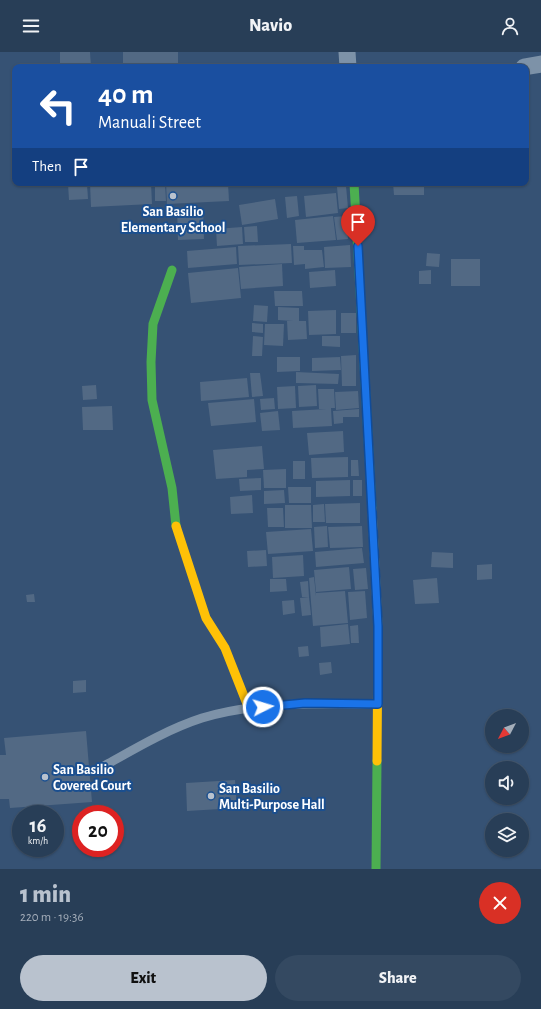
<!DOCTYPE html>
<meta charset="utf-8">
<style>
body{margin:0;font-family:"Alegreya Sans",sans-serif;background:#344961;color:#f1f3f6;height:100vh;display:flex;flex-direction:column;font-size:15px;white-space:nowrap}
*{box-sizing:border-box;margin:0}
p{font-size:13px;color:#a5aeba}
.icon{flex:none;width:22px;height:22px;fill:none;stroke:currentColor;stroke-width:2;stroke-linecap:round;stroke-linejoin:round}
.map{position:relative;height:817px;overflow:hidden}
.sheet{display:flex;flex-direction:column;background:#283e57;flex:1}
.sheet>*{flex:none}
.top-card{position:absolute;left:12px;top:12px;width:517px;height:122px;border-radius:8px;box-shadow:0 1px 3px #0004,0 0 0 1px #44576d;background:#1a4fa0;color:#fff;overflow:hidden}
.needle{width:26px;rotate:229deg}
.fabs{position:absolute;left:485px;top:657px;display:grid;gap:8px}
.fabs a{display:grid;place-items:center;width:44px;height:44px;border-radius:50%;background:#283e57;box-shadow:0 1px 3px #0004,0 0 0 1px #44576d;font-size:20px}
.speed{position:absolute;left:12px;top:753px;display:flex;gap:8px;font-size:20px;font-weight:700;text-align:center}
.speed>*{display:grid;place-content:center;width:52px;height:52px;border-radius:50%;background:#283e57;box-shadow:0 1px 3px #0004,0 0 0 1px #44576d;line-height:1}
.speed small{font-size:10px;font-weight:400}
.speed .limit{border:6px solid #d22;background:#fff;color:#111}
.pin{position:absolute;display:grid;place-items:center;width:34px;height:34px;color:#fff;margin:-41px -17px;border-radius:50% 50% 50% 0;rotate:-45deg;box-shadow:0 0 4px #0007}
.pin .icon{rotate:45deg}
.me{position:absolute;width:44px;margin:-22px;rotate:85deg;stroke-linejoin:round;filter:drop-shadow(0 0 3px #0008)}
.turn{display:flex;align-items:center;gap:14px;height:84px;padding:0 20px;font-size:18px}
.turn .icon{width:52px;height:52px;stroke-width:2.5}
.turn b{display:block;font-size:28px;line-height:34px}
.then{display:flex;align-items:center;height:38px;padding:0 20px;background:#0003;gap:8px;font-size:15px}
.round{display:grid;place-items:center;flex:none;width:42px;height:42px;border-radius:21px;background:#344961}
.summary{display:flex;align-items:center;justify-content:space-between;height:68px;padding:0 20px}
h1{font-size:24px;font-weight:800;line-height:30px;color:#b9c2ce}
.action{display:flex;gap:8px;margin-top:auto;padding:8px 20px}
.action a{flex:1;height:46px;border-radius:24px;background:#b9c2ce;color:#111;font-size:16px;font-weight:800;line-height:46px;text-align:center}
.action a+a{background:#344961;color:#f1f3f6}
header{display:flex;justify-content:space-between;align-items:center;height:52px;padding:0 20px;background:#283e57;font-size:18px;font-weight:800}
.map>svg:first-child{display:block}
</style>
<header><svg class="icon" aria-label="menu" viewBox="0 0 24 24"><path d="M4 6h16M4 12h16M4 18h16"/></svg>Navio<svg class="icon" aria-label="person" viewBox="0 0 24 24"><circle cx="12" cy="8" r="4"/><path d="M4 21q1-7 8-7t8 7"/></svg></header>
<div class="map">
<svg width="541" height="817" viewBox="0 0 541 817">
<rect width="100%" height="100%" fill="#365274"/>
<!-- building -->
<g fill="#526984">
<path d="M60,0H90L91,15H60Z"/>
<rect x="123" y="0" width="55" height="15"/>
<path d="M90,131H151L152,152L91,155Z"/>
<path d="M155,131H165L166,149H155Z"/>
<path d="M166,131H228L229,149L167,152Z"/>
<path d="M393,131H424V143H394Z"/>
<path d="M68,132H87L88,147L69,148Z"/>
<path d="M346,134L348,156L339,157L337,135Z"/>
<path d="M336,141L338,161L306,165L304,144Z"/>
<path d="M297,144L299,164L287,166L285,145Z"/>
<path d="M275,147L278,167L242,173L239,153Z"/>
<path d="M177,156H203L204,187L178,188Z"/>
<path d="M333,164L336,188L297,191L295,168Z"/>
<path d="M346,164L348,187L337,188L334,165Z"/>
<path d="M257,174L258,190H245L244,175Z"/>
<path d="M242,175L243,192L217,194L216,177Z"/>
<path d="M291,192L292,211L239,213L238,194Z"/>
<path d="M350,193L351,215L325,216L324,195Z"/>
<path d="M293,194H304V198H322L324,215L305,217V212L294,213Z"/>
<path d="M236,195L237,212L188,216L187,199Z"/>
<path d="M427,201L440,202L439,215L426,214Z"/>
<rect x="451" y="207" width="29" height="27"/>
<path d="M282,212L283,234L241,237L239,215Z"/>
<path d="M238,216L241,246L191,251L188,221Z"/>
<path d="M335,218L336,234L310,236L309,220Z"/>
<path d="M431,218V232H419V219Z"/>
<path d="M274,239H302L303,254H275Z"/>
<path d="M254,253L268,254L267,270L253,269Z"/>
<path d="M278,255L299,256V269H306L307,287L288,288L287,269H293L278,268Z"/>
<path d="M336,258V282L309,283L308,259Z"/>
<rect x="341" y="261" width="15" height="20"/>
<path d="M252,271L263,272V281L252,280Z"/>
<path d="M265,272H284L283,294L264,293Z"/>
<path d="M253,284L263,285L262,304H252Z"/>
<path d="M322,284H340V295L322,294Z"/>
<path d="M356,303V334H342L341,304Z"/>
<path d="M277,305H300V319L277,320Z"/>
<path d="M340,305L341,318L312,319V306Z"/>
<path d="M296,320L339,322L338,332L296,331Z"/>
<path d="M250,321H260L263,344L252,345Z"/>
<path d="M247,326L249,345L201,349L200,330Z"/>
<path d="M96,333L97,347L83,348L82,334Z"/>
<path d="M316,333L317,354L299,355L298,334Z"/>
<path d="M295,334L296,356L278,357L277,335Z"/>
<path d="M318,337H334L335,356H331L332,374L293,376L292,359L326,357H319Z"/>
<path d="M358,339L359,356L336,358L335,340Z"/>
<path d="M274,346L275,357L261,358L260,347Z"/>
<path d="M254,347L256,370L211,374L208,351Z"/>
<path d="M112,354L113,378H83L82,355Z"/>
<path d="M359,357V365H343V371L334,372L333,359Z"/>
<path d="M278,359L280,378L262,379L260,361Z"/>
<path d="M343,379L344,400L309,403L307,381Z"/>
<path d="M262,394L264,417L247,418V425L216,427L213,398Z"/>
<path d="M348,405V425L312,426L311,406Z"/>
<path d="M351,408H358L359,424H351Z"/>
<rect x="293" y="409" width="12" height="18"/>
<path d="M286,417V436H264L263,418Z"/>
<path d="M261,426V438L240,439L239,427Z"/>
<path d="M350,428V444L316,445V429Z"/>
<rect x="353" y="428" width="9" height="16"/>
<path d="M288,435H311V451H289Z"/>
<path d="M284,438L285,451L264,452V439Z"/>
<path d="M252,443L253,461L231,462L230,445Z"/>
<path d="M360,451V471H326L325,452Z"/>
<path d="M324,452L325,470H313V453Z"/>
<path d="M285,453H311L312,476H285Z"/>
<path d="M267,456H283L284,475H268Z"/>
<path d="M327,474L328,495L315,496L314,475Z"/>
<path d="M362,474L363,495L330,496L328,475Z"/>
<path d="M311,477L313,499L268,502L266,480Z"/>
<path d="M362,496L364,511L316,515L315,500Z"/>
<path d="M266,498L267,514L248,515L247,499Z"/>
<path d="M432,500L453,501V516L431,515Z"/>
<path d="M303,503L304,524L273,526L272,505Z"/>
<path d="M492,512V527L477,528V513Z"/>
<path d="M349,515L351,537L316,540L314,518Z"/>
<path d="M366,516L368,537L355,538L353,517Z"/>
<path d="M314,525L316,544V541L345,539L348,571L313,574L309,526Z"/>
<path d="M437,526L439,551L415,552L413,528Z"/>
<path d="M270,527H286L287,539L270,540Z"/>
<path d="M308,529L309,545H302L300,530Z"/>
<path d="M365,539L367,566L350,568L348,540Z"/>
<path d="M34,542L35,550H27L26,543Z"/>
<path d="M309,545L311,563L302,564L300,546Z"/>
<path d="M294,548L295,561L283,563L282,549Z"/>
<path d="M348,572L350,592L321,595L320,575Z"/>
<path d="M358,573L359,591H351L350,574Z"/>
<path d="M308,594L309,604L299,605L298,595Z"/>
<path d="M331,610L332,621L320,623L319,611Z"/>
<path d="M86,628V640L73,641V629Z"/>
<path d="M86,679L92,750L10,756L9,747H0V703H6L4,686Z"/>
<path d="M235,728L237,756L187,759L186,731Z"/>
</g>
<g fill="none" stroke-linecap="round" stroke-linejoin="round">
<!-- lane -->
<path stroke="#7d92a8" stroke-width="9" d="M104,714C136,696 168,677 202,666C258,649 320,652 378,652"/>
<!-- street -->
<g stroke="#7d92a8" stroke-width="17">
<path d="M347,0L348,15"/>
<path d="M524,15L541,12"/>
</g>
<!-- fast -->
<g stroke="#4caf50" stroke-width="9">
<path d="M354,131L372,456"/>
<path d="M172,218L153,272L151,310L152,348L172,436L176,474"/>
<path d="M376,817L377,709"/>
</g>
<!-- slow -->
<g stroke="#ffc107" stroke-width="9">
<path d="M372,456L378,574L377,709"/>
<path d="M176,474L206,566L225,596L249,657"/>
</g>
</g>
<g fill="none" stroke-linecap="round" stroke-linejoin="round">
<!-- route casing -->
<g stroke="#114b97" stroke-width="10">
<path id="route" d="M263,655L305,651L378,652V574L358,194"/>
</g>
<!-- route -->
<use href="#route" stroke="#1a73e8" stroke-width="7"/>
</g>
<!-- markers -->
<g fill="#b9c2ce" stroke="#1b4f8f" stroke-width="1.5">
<circle cx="173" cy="144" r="4"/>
<circle cx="45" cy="725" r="4"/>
<circle cx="211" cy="744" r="4"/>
</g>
<g text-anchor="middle" stroke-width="4" stroke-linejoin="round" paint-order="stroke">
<!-- poi labels -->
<g font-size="14" font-weight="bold" fill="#fff" stroke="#1b4f8f" text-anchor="start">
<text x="173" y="164" text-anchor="middle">San Basilio<tspan x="173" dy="16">Elementary School</tspan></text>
<text x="53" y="722">San Basilio<tspan x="53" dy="16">Covered Court</tspan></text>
<text x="219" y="741">San Basilio<tspan x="219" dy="16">Multi-Purpose Hall</tspan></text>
</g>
</g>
</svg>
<div class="fabs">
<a><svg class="needle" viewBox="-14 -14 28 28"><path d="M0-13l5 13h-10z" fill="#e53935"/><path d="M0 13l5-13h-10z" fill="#a5aeba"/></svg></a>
<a><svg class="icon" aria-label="sound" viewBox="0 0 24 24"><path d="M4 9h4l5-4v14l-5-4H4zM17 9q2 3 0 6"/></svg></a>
<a><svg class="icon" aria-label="layers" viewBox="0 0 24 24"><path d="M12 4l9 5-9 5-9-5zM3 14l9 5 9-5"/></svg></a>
</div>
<div class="speed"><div>16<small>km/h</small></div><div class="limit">20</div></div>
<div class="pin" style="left:358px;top:194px;background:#d93025"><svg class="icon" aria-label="arrive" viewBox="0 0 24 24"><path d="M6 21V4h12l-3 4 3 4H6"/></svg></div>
<svg class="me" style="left:263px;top:655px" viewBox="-20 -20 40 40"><circle r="17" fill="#1a73e8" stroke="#fff" stroke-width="3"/><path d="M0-11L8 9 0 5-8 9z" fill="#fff"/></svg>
<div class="top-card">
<div class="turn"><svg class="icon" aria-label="left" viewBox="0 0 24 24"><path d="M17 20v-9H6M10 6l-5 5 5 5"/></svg><div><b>40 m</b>Manuali Street</div></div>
<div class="then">Then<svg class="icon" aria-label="arrive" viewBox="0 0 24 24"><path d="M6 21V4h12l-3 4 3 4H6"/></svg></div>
</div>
</div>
<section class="sheet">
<div class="summary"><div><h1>1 min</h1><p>220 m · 19:36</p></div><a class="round" style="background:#d93025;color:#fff"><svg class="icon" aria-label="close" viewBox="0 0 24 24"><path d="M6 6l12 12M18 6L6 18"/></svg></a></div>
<div class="action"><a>Exit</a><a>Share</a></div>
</section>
